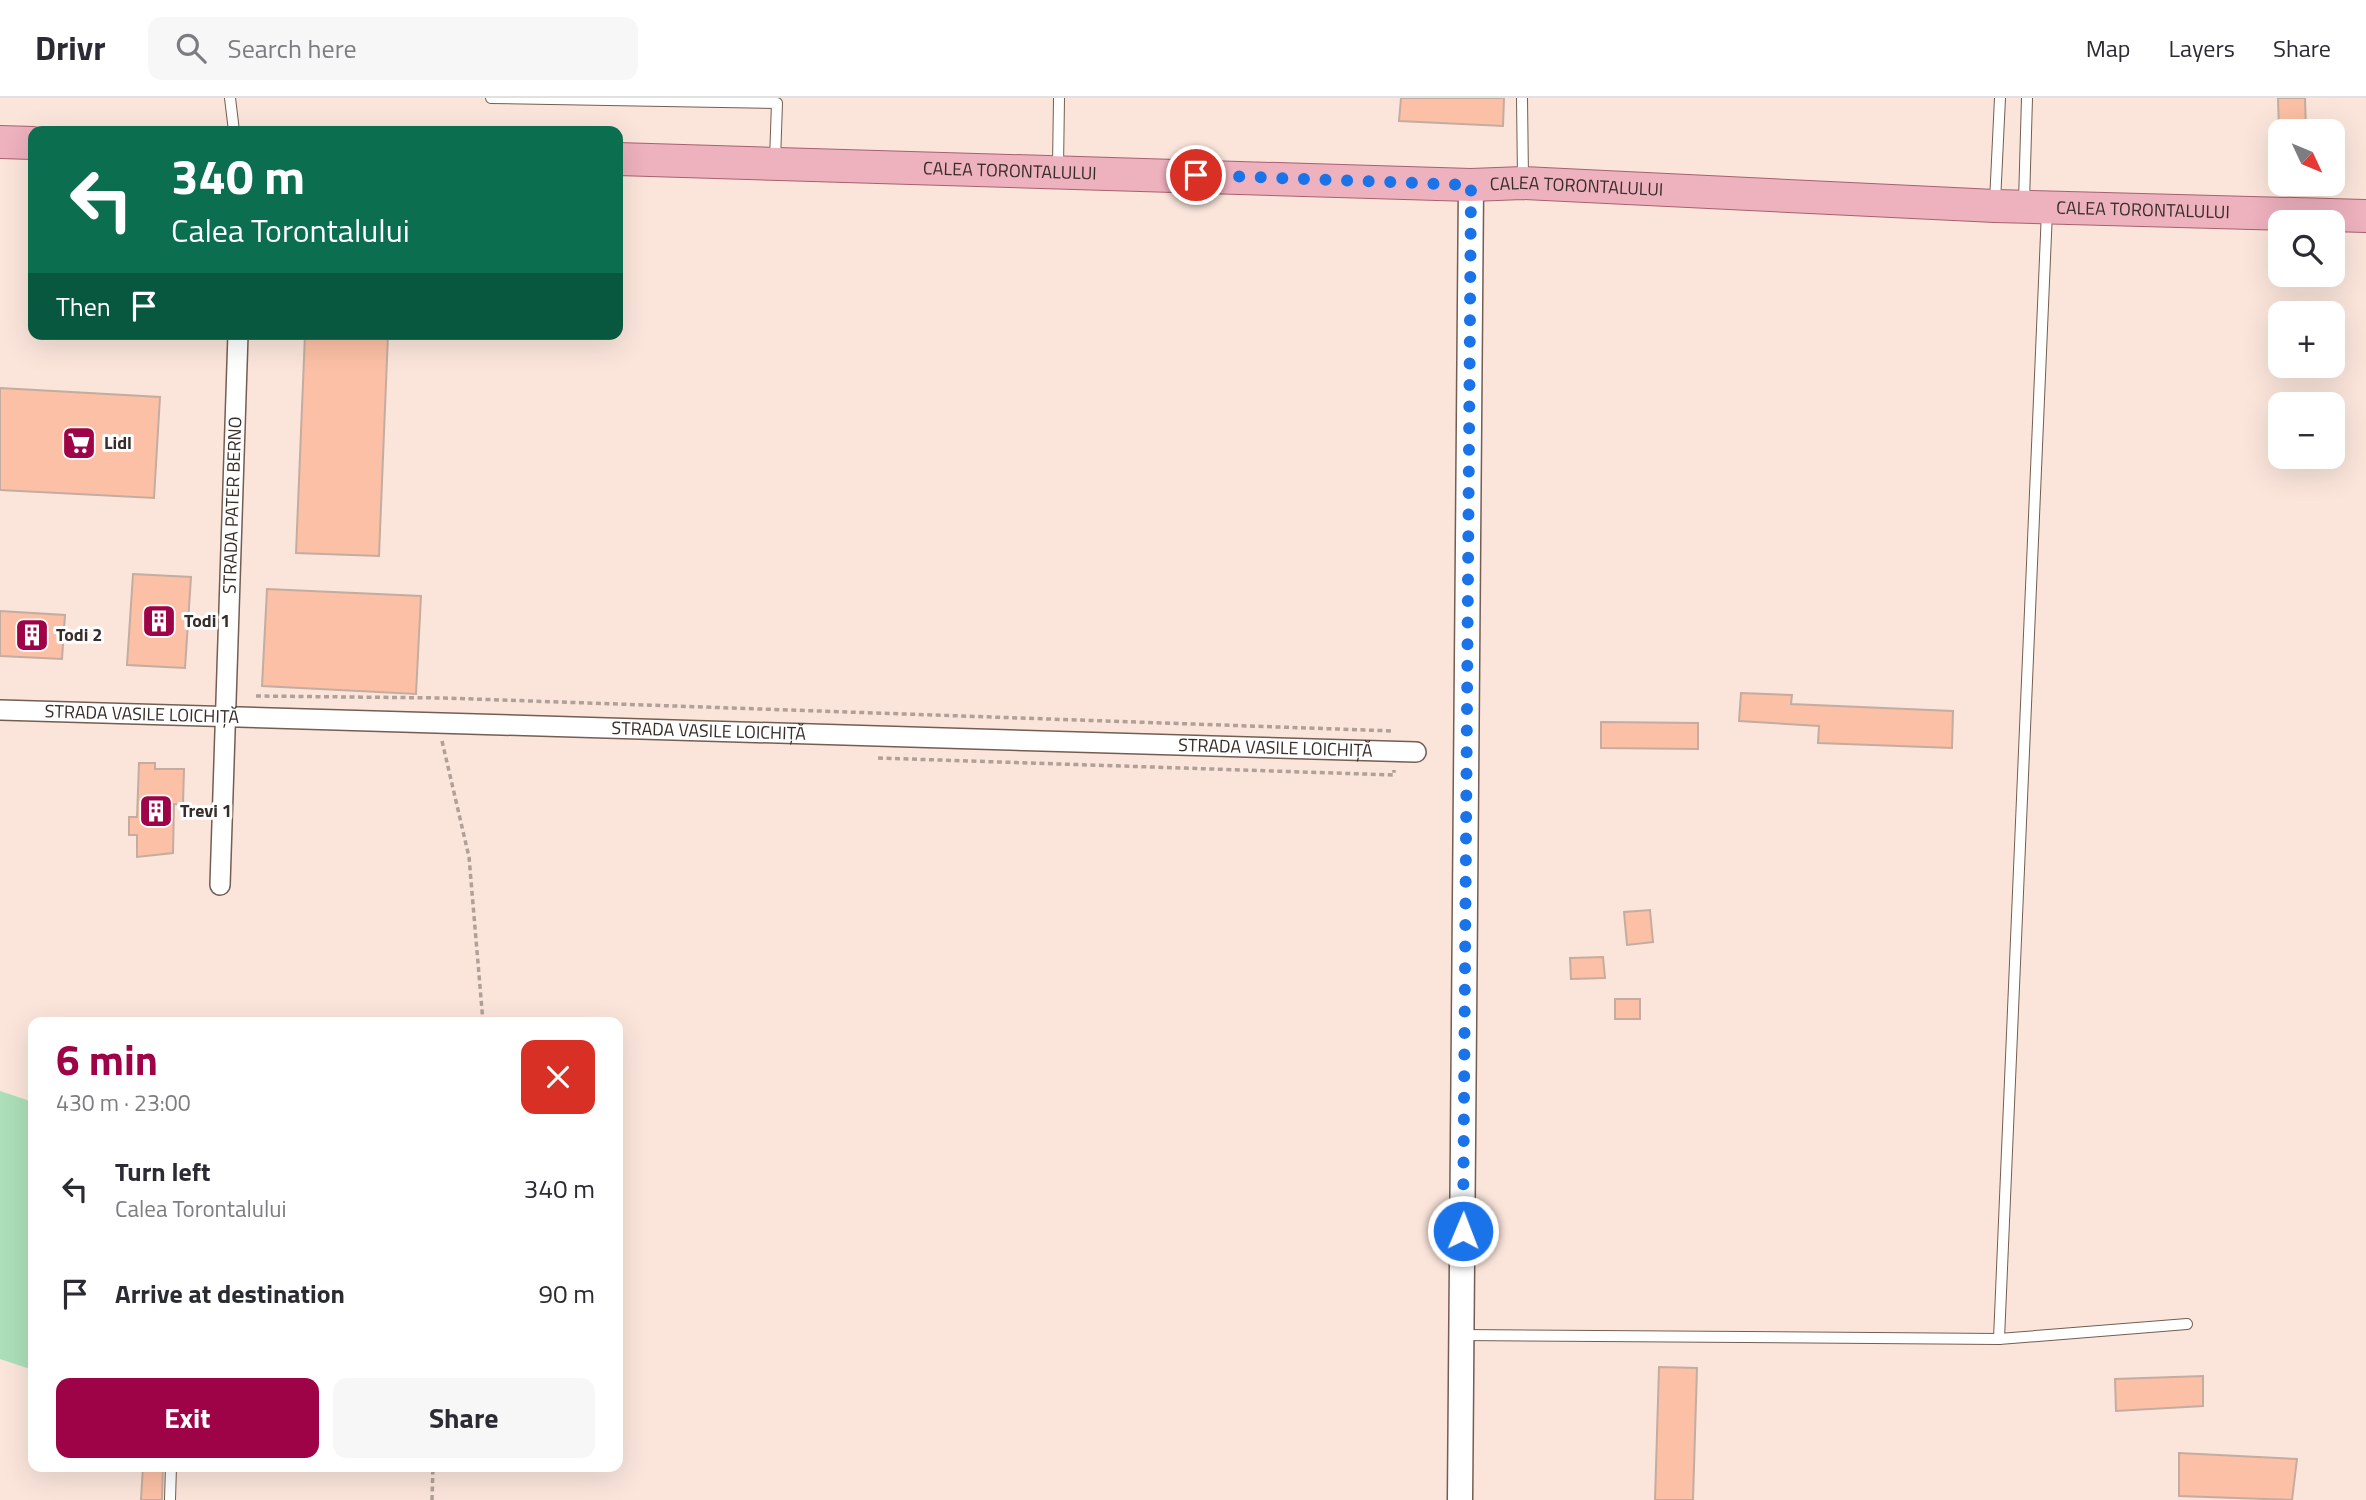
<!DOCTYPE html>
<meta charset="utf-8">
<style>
body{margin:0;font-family:"Titillium Web",sans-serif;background:#f7f7f7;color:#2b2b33;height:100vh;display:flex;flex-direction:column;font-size:26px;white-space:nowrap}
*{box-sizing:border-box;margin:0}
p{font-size:23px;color:#7c7c81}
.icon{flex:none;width:38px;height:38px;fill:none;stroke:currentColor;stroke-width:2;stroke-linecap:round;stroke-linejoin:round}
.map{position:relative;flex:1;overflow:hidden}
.drawer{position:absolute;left:28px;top:919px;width:595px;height:455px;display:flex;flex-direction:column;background:#fff;border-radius:14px;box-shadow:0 7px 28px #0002}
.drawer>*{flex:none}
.hud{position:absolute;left:28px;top:28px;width:595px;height:214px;border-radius:14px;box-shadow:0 7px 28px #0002;background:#0b6e4f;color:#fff;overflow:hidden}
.needle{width:46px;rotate:134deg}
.tools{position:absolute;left:2268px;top:21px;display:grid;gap:14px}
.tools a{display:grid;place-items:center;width:77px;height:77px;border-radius:14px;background:#fff;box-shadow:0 7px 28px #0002;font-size:35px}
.pin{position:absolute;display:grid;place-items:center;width:60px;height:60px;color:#fff;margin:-30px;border:4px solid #fff;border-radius:50%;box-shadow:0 2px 7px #0007}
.me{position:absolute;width:77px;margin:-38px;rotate:1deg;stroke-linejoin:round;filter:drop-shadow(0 0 5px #0008)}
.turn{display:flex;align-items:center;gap:24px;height:147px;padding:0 28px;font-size:32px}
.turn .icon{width:91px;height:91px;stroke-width:2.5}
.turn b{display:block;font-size:49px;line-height:60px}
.then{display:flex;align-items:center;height:66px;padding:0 28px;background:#0003;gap:14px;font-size:26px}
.round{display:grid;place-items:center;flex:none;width:74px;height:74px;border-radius:14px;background:#f7f7f7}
.summary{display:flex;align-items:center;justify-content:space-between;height:119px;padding:0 28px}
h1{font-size:42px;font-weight:700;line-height:52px;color:#9e0247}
.action{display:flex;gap:14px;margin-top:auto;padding:14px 28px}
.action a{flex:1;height:80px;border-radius:14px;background:#9e0247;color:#fff;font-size:28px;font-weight:700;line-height:80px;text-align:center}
.action a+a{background:#f7f7f7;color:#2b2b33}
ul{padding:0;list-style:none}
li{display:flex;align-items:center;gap:21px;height:105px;padding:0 28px}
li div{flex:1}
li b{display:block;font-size:26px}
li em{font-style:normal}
header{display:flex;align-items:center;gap:42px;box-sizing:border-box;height:98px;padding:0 35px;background:#fff;border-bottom:2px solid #e1e1e2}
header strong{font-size:33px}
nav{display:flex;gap:38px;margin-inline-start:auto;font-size:24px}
.search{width:490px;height:63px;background:#f7f7f7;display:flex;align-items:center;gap:18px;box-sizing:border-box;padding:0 24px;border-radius:14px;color:#7c7c81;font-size:26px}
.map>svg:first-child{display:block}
</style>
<header>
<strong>Drivr</strong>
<div class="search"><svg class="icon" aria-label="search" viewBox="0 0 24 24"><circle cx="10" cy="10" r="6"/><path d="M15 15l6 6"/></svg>Search here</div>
<nav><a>Map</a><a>Layers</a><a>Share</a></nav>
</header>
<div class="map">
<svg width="2366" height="1402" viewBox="0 0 2366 1402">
<rect width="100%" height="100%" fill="#fbe5db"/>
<!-- green -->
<path fill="#acdfb9" d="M0,993L33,1004V1272L0,1261Z"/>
<!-- building -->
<g fill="#fbc0a5" stroke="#c5aca0" stroke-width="2">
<path d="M1401,0H1504L1503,28L1399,23Z"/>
<path d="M2278,0H2305L2306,33H2279Z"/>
<path d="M305,236H388L379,458L296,455Z"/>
<path d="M0,290L160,299L154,400L0,392Z"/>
<path d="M133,476L191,479L185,570L127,567Z"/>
<path d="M267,491L421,498L416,596L262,588Z"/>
<path d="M0,513L65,517L62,561L0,558Z"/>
<path d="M1741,595L1792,597L1791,606L1953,613L1952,650L1818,645L1819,628L1739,623Z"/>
<path d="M1601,624L1698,625V651L1601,650Z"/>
<path d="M139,665H155V671H184L183,707L174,706L173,755L137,759V737H129V719H137Z"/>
<path d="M1650,812L1653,844L1627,847L1624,814Z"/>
<path d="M1603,859L1605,880L1571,881L1570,860Z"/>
<rect x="1615" y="901" width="25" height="20"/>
<path d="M1659,1269L1697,1270L1693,1402H1655Z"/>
<path d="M2203,1278V1308L2116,1313L2115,1281Z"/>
<path d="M2179,1355L2297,1361L2292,1402L2179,1398Z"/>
<path d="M143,1368H163L162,1402H141Z"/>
</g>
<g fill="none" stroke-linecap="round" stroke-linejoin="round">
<!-- service casing -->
<g stroke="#745d52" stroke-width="12">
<g id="service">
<path d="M230,0L234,33"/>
<path d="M491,0L777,5L775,62"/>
<path d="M1522,0L1523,80"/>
<path d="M1058,69L1059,0"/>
<path d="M1995,104L2000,0"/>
<path d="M2024,104L2027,0"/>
<path d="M1462,1237L1999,1241L2187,1226"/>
<path d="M1999,1241L2047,113"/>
<path d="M170,1402L171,1368"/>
</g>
</g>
<!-- minor casing -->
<g stroke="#745d52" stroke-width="22">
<g id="minor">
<path id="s1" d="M0,612L1416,654"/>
<path id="s2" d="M220,787L238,236"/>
</g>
</g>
<!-- tertiary casing -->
<g stroke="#745d52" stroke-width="27">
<path id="tertiary" d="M1460,1402L1471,87"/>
</g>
<!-- primary casing -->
<g stroke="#a6616e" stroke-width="34">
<g id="primary">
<path d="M0,44L33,45"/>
<path id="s3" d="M618,61L1471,87L1523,85L1995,108L2366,118"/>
</g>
</g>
<!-- path -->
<g stroke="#b1a097" stroke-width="3.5" stroke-dasharray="5 3.5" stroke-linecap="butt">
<path d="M256,598L444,600L1394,633"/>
<path d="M442,643L469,759L483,924"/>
<path d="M878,660L1394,677V672"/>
<path d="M432,1402L433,1368"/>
</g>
<!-- service -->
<use href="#service" stroke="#fff" stroke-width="10"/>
<!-- minor -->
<use href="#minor" stroke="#fff" stroke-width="19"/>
<!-- tertiary -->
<use href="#tertiary" stroke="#fff" stroke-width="24"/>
<!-- primary -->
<use href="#primary" stroke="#eeb1be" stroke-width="32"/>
</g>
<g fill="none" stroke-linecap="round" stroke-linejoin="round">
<!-- route -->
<path stroke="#1a73e8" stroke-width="12" stroke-dasharray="0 21.6" d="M1196,77L1471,87L1463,1133"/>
</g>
<!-- icons -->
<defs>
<g id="supermarket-square" transform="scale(1.75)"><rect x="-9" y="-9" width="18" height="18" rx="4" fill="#9e0247" stroke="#fff"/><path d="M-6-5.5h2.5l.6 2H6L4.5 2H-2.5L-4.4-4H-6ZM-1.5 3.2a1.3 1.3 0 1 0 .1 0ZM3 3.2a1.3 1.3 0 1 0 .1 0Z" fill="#fff"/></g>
<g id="building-square" transform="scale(1.75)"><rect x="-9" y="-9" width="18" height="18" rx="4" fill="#9e0247" stroke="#fff"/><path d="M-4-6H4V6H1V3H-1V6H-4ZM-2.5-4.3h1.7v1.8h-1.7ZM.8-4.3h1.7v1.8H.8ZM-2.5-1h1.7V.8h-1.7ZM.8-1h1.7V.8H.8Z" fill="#fff"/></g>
</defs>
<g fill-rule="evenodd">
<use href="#supermarket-square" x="79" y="345"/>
<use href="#building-square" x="159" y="523"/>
<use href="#building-square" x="32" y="537"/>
<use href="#building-square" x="156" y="713"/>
</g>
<g text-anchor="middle" stroke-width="6" stroke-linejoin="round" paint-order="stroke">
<!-- street labels -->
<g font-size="18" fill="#382e29" stroke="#fff">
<text dy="6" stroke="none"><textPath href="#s3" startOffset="392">CALEA TORONTALULUI</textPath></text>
<text dy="6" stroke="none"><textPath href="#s3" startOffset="959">CALEA TORONTALULUI</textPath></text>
<text dy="6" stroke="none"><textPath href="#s3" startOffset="1526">CALEA TORONTALULUI</textPath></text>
<text dy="6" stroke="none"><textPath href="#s2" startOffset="380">STRADA PATER BERNO</textPath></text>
<text dy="6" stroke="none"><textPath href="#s1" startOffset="142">STRADA VASILE LOICHIȚĂ</textPath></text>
<text dy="6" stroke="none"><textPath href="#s1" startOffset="709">STRADA VASILE LOICHIȚĂ</textPath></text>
<text dy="6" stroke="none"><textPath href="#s1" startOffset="1276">STRADA VASILE LOICHIȚĂ</textPath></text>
</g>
<!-- poi labels -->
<g font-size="18" font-weight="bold" fill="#382e29" stroke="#fff" text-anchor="start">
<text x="104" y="351">Lidl</text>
<text x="184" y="529">Todi 1</text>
<text x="56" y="543">Todi 2</text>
<text x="180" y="719">Trevi 1</text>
</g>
</g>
</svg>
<div class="tools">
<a><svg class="needle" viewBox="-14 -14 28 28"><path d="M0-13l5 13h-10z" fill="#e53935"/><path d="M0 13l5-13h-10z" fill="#7c7c81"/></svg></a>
<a><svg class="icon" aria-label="search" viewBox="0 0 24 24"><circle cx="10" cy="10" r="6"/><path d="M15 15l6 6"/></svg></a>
<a>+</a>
<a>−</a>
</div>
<div class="pin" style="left:1196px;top:77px;background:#d93025"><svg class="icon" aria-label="arrive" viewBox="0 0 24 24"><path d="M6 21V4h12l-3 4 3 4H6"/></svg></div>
<svg class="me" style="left:1463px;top:1133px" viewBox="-20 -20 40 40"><circle r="17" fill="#1a73e8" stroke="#fff" stroke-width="3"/><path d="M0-11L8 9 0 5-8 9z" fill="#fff"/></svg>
<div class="hud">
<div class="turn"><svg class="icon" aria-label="left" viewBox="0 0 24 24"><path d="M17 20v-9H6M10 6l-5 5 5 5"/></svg><div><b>340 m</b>Calea Torontalului</div></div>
<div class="then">Then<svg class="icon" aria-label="arrive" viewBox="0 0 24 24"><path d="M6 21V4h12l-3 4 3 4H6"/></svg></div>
</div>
<section class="drawer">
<div class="summary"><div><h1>6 min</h1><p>430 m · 23:00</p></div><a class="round" style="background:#d93025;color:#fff"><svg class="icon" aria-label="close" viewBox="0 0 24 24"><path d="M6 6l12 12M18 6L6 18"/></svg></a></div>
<ul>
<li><svg class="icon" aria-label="left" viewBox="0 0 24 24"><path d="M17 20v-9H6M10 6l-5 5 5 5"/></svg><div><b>Turn left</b><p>Calea Torontalului</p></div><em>340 m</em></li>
<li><svg class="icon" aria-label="arrive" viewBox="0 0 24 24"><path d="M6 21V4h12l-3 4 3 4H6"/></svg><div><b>Arrive at destination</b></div><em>90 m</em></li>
</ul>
<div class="action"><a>Exit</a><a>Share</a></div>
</section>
</div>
